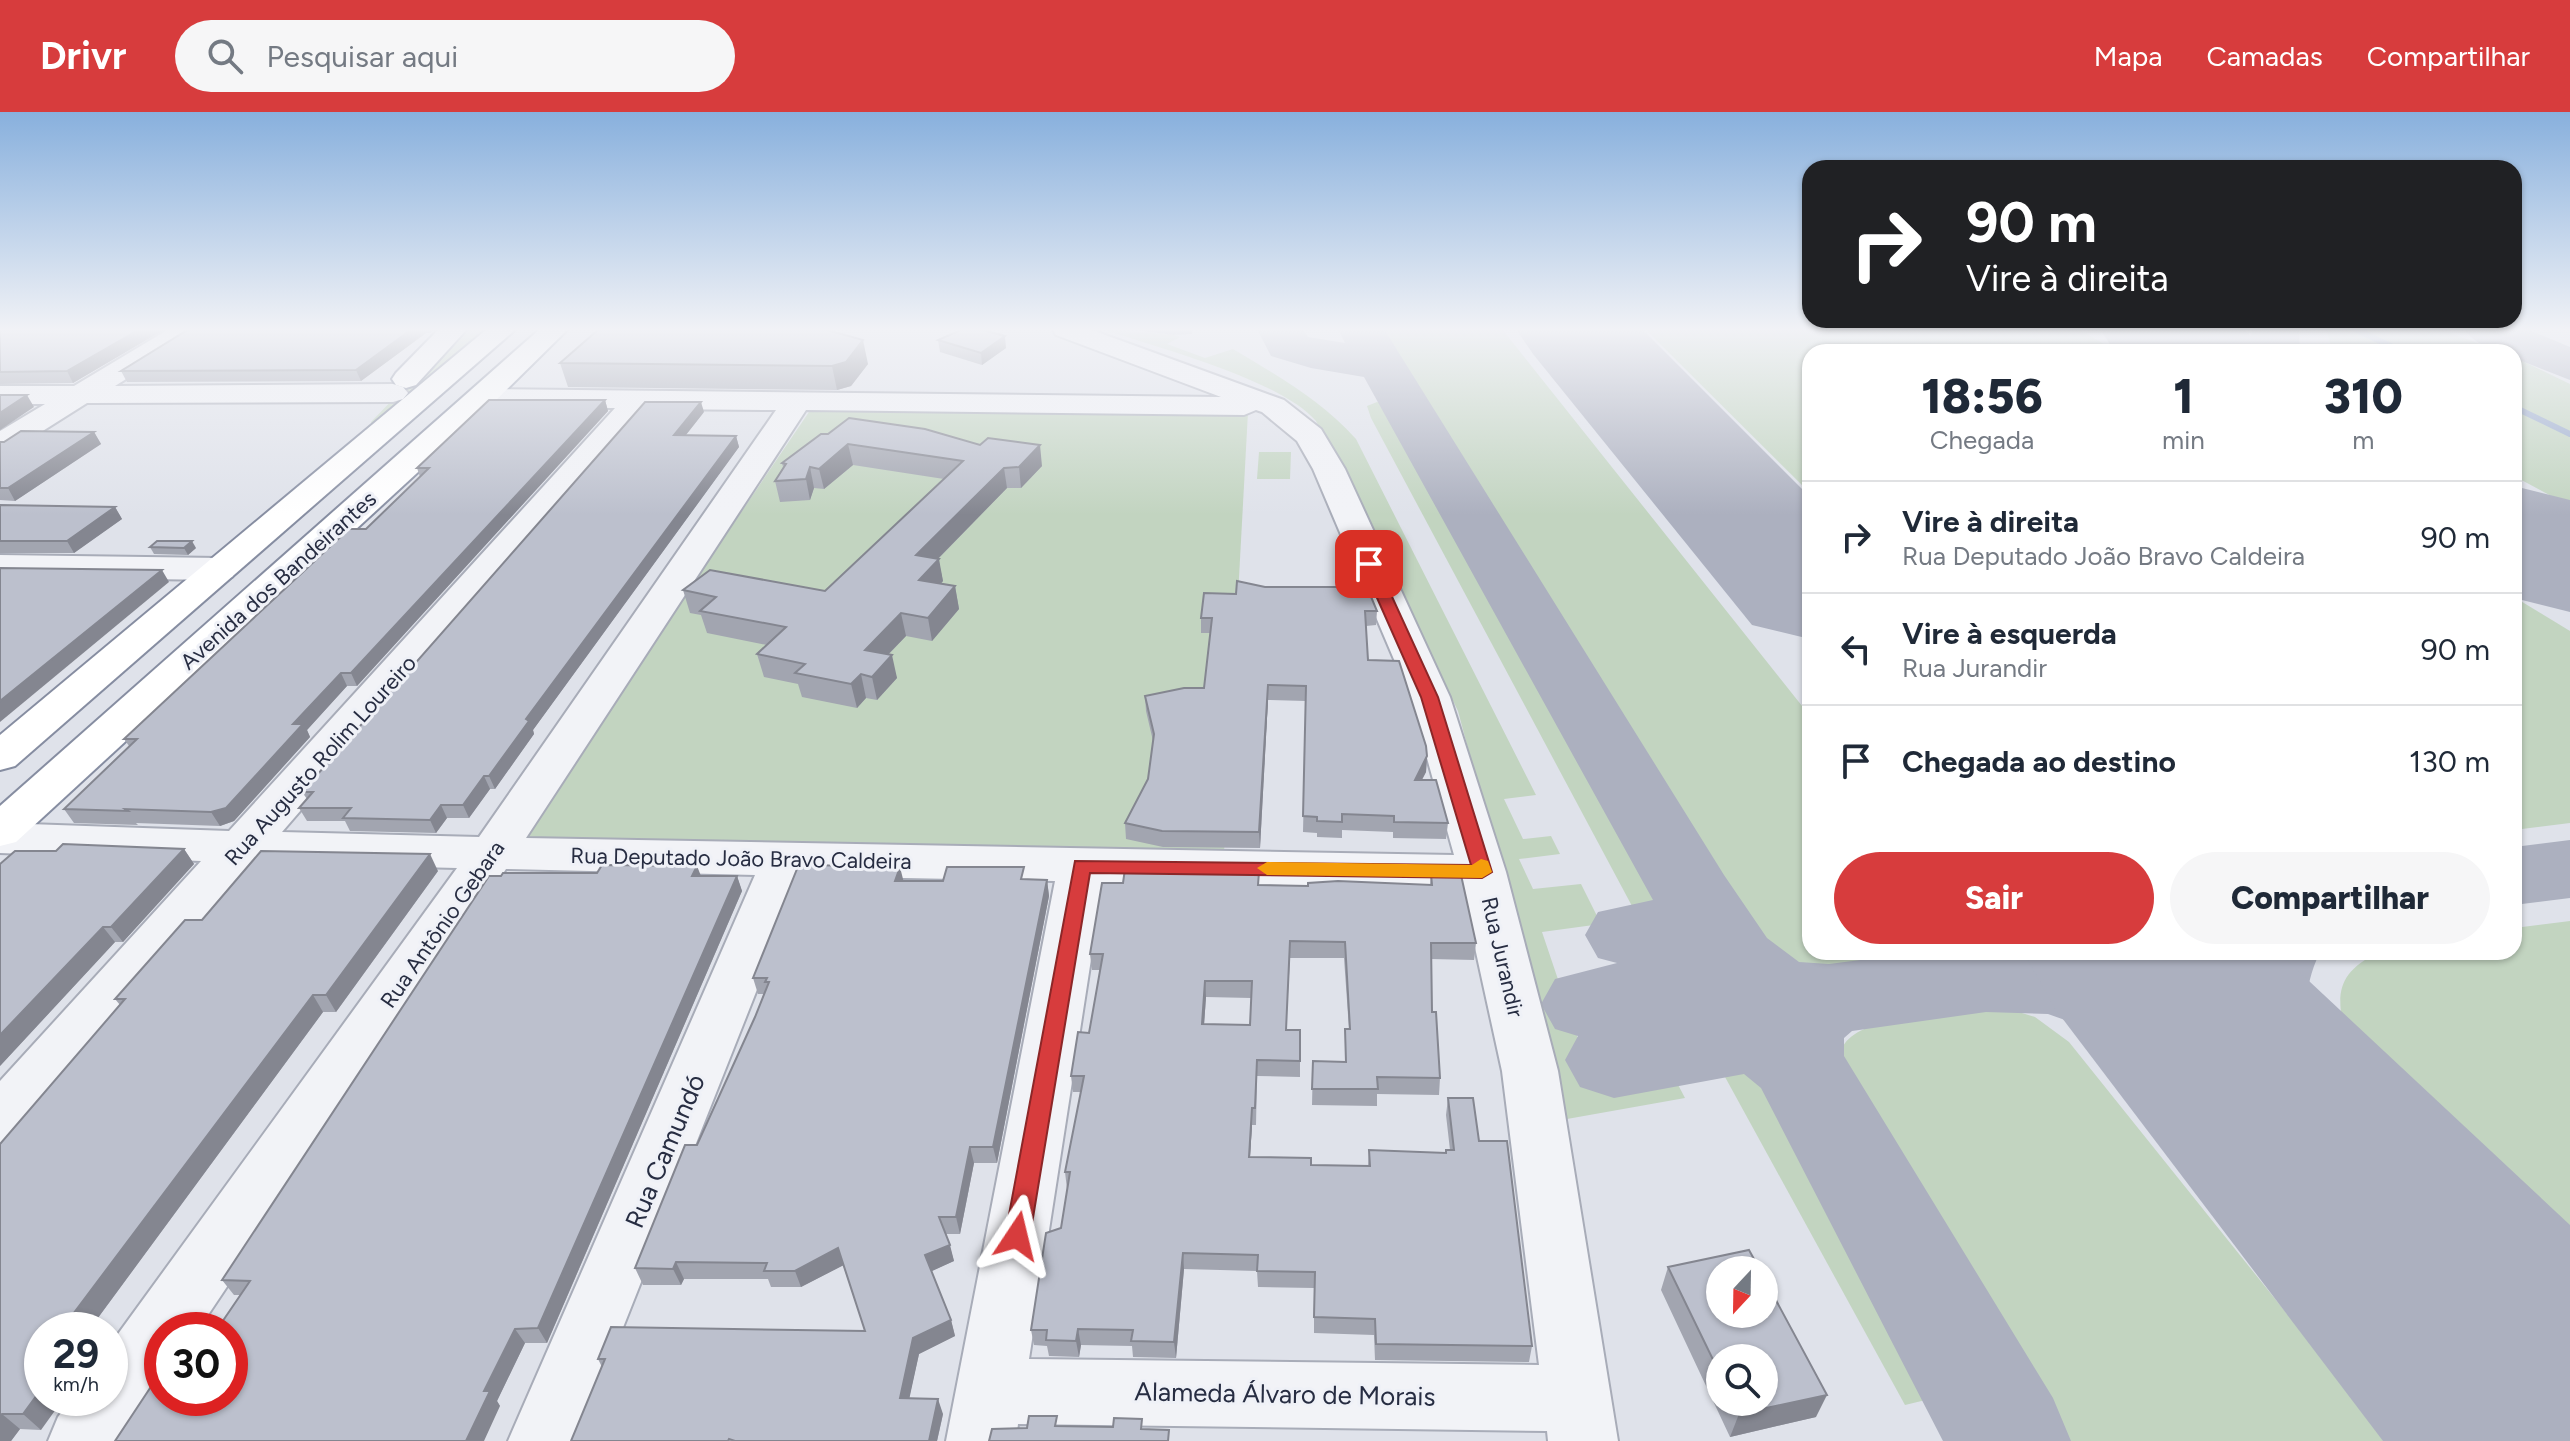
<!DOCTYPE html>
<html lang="pt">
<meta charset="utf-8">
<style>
body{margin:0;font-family:Figtree,sans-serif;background:#f6f6f7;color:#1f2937;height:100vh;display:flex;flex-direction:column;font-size:30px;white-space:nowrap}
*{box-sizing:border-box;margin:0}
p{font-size:26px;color:#747a83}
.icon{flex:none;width:44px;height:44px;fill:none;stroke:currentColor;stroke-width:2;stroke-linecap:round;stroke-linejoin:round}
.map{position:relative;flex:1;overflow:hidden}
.side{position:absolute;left:1802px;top:232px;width:720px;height:616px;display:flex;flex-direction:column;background:#fff;border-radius:24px;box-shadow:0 2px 6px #0004}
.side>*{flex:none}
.guide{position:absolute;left:1802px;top:48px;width:720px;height:168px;border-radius:24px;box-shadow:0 2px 6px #0004;background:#202124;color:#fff;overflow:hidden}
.needle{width:52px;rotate:202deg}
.buttons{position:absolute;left:1706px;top:1144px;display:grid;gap:16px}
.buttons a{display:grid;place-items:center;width:72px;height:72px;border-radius:50%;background:#fff;box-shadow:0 2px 6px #0004;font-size:40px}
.speed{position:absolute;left:24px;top:1200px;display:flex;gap:16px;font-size:40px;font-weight:700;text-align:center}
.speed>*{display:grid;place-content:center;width:104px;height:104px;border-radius:50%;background:#fff;box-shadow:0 2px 6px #0004;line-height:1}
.speed small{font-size:20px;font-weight:400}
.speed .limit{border:12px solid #d22;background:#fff;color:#111}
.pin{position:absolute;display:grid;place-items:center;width:68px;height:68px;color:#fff;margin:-34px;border-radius:16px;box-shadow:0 4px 12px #0006}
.me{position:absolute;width:88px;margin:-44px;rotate:10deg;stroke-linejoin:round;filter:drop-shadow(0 0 6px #0008)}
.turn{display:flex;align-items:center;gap:28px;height:168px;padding:0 32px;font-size:36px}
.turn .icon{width:104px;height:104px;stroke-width:2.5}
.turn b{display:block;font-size:56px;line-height:68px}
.eta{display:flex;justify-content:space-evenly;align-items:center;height:136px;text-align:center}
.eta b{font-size:48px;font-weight:800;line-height:56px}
.action{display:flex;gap:16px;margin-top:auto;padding:16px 32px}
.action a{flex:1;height:92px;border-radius:48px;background:#d73c3d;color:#fff;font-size:32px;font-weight:800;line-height:92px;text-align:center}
.action a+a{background:#f6f6f7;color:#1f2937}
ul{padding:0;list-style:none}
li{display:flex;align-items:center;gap:24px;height:112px;padding:0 32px;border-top:2px solid #e0e1e3}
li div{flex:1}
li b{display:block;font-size:30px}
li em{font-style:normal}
header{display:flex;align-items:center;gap:48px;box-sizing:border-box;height:112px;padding:0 40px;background:#d73c3d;color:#fff}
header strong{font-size:38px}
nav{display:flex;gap:44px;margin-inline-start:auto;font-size:28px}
.search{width:560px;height:72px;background:#f6f6f7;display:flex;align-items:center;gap:20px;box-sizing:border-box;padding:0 28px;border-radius:44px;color:#747a83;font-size:30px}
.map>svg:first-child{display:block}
</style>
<header>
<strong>Drivr</strong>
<div class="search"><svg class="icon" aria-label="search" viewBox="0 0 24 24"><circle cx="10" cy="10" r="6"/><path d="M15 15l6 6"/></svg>Pesquisar aqui</div>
<nav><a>Mapa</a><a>Camadas</a><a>Compartilhar</a></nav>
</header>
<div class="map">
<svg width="2570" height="1329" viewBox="0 0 2570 1329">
<rect width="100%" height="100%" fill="#dfe2ea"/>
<!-- green -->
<g fill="#c2d4c0">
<path d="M461,217H493L384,310L371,316V310Z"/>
<path d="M1102,217L1173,223L1180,225L1167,232L1205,246L1233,237C1278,264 1321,288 1356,327L1536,683L1504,687L1523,727L1551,724L1560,742L1519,747L1533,777L1581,772L1601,812L1542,820L1595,977L1674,965L1685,986L1567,1007L1458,599L1316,309C1279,267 1158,236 1102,217Z"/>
<path d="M1378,217H1502L1810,604V840H1960L1858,860C1821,858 1790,851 1759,831Z"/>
<path d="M1645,217H2079L2117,240H1810V381Z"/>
<path d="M2326,217H2440L2501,240H2333Z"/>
<path d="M2514,245L2570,272V394L2514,364Z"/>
<path d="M1377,290L1389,293L1396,300L1675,793L1663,808L1640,809L1371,306L1367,294Z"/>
<path d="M809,300H1248L1224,741L517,731Z"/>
<path d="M1259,340H1291L1290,367H1257Z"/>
<path d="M2514,485L2570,519V711L2514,718Z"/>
<path d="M2570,809V1151L2346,927C2336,883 2335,862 2379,840H2514V816Z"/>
<path d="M1676,829L1696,835L1702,849C1693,861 1681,858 1669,852L1662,837Z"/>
<path d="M1701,883C1715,883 1726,886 1734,899L1730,913L1712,916L1693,907L1689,892Z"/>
<path d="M1993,892L2035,905L2069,930L2389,1329H2062L1868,1016L1838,953C1839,929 1854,920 1875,913L1871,907Z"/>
<path d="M1733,942L1764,951L1943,1260L1938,1285L1905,1293L1719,954L1723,946Z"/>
</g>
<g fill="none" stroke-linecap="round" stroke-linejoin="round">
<!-- stream -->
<g stroke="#98aacc" stroke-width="6">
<path d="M2355,217L2403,240"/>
<path d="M2514,295L2570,322"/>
</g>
<!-- taxiway -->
<g fill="#acb0bf" fill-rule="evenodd">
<path d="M1257,217H1303L1308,225L1345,231L1338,217H1384L1724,763L1767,826L1799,850L1829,852L1923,840H2081L2162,869L2211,894L2216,866L2230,840H2320C2277,929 2349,984 2385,1059L2370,1090L2333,1103L2296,1090L2248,1006L2215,995L2145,947L2096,919L2048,902L1986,900L1852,919L1844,926V944L2053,1286L2071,1329H1943L1761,976L1744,962L1614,986L1580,975L1565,948L1578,924L1555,917L1541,892L1555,867L1617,851L1598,846L1585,823L1598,800L1653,788L1364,265L1311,256L1271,244Z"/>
<path d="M2253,217H2299L2300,240H2250L2249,228Z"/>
<path d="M2464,217H2527L2570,235V268L2514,246V240C2495,240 2475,233 2464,217Z"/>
<path d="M2570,728V786L2514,793V735Z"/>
</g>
<!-- runway -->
<g fill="#acb0bf" fill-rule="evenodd">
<path d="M1516,217H1642L1810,385V527L1752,513L1533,242Z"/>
<path d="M2100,217H2245L2262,240H2115Z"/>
<path d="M2514,374L2570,388V500L2514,486Z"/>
<path d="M2023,840H2278L2570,1113V1329H2383L2056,898Z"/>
</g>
<!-- minor casing -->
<g stroke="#a8acb8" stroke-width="4">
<g id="minor">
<path d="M169,217H200L196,223L115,274L393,272L403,275L408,281L403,287L393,290L87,291L11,339L0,341V319L45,292H0V274H74Z"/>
<path d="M1052,217H1089L1284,288L1321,317L1345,357L1450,585L1506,760L1558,959L1618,1329H1548L1547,1319L1018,1312L1016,1329H946L1055,769L802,764L578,1329H508L755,763L506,757L198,1218H162V1272L124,1329H48L58,1305L72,1286H110V1233L457,756L256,751L20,1025L0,1031V969L201,749L0,741V711L229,719L615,296L482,295L472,292L467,286L472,280L482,277L1221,285L1056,223ZM647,297L776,298L479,725L282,720ZM806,298L1244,303L1256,298L1262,300L1297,329L1313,357L1410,585L1454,743L526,726ZM1103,770L1462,776L1502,959L1539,1253L1029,1247Z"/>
<path d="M0,443L219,446L232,449L237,457L232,465L219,468L0,465Z"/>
</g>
</g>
<!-- highway casing -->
<g stroke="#868da1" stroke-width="4">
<g id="highway">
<path d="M439,217H467L416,273L406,276L396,273L392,267L396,261Z"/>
<path d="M487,217H516L15,654L0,658V623Z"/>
<path d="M540,217H568L492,292L16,730L0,734V694Z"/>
</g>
</g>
<!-- minor -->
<use href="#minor" fill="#f2f3f7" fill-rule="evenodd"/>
<!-- highway -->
<use href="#highway" fill="#fff" fill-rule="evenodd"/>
</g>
<!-- wall -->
<g fill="#a2a5b0" fill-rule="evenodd">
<path d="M0,217H165L73,271L0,272Z"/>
<path d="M189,217H435L431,221H426L361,269L127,270L121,259Z"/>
<path d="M1128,217H1192V222L1173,223Z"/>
<path d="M938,228L1006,236L982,253L940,240Z"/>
<path d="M560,251L868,252L851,274L837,278L568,275Z"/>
<path d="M605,288L608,299L357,574H347L307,618L310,625L234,709L220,714L136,711L138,713L74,711L64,697L129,634L124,627L366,417L420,365L417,356Z"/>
<path d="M704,300L686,323L736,324L739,335L533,618L534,622L495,677H490L469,706H447L436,721L350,719L345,709H307L299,696L307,687L302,680Z"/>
<path d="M94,320L101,332L15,389L0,388V330Z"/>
<path d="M821,322L1042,354L1021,376H1007L938,447L943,469L941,472L955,474L959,497L932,529L906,524L888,543L897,566L877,588L866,586L857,596L802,585L798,572L764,565L757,542L767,533L707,521L701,503L690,501L683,478L825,479L944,367L853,353L824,377L814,376L810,388L780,390L775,369L783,355L782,351Z"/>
<path d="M0,393L115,395L122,407L74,441H0Z"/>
<path d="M150,435L196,436L188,443L154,442Z"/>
<path d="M1377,499L1376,513L1366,514L1368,548L1427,644L1426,660L1422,668L1448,711L1446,727L1393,726V720L1342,718V726L1317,725V721L1303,720L1306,589L1268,588L1260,736L1163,735L1126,727L1125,711L1148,667L1153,629L1146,599L1145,584L1204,576L1210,521H1201V506Z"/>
<path d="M184,737L194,752L123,830H115L0,954L56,739Z"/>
<path d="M438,759L336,900H323L89,1218H42L41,1318L20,1317L11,1329H0V1032L120,893L115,887L202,808Z"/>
<path d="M1259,760V773L1308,774L1430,773L1431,762L1476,831L1474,848L1431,847L1432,900L1440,966L1439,983L1377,982V994L1312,993L1313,949L1345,950V917H1349L1344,846H1290L1286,918H1300V965L1257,964L1256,1013H1252L1250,1045L1311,1053L1368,1054L1369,1038L1446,1041L1450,1038L1446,1003L1448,986L1479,1029L1532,1234L1529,1250L1375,1248L1374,1223L1314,1221V1176L1258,1175L1257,1159L1184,1157L1176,1246L1133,1245L1132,1234L1081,1233L1079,1245L1049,1244L1047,1234L1034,1233L1031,1218L1061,1116L1067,1077L1065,1060L1081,980H1073L1071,964L1089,921L1100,858H1092L1090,842L1123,771ZM1206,885L1251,886L1250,913L1204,912Z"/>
<path d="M701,764H737L742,779L547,1231H525L497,1289L500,1294L220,1213L240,1183H234L222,1168Z"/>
<path d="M1026,768H1047L1049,784L997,1051H974L960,1122H946L954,1149L931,1159L951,1208L955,1224L919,1242L909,1286L943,1302L937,1329H571L602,1255L598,1247L865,1219L843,1153L801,1175H771L768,1167H684L681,1173H643L635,1156L697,1033L755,905L764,882H758L753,866L903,769Z"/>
<path d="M1668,1155L1816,1305L1730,1325L1661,1178ZM1720,1246L1764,1290H1720Z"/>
</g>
<!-- shaded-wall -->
<g fill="#848690">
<path d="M140,217H165L73,271L67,259Z"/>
<path d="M412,217H424L426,221L361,269L356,258Z"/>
<path d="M1005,224L1006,236L982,253L981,241Z"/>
<path d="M863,228L868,252L851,274L837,278L832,254Z"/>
<path d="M27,283L34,295L0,318V301Z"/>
<path d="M605,288L608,299L357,574L351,561Z"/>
<path d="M701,290L704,300L677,334L674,323Z"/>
<path d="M94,320L101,332L15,389L8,376Z"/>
<path d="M736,324L739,335L533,618L534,622L495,677L489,664L526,607Z"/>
<path d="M848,332L853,353L824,377L819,357Z"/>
<path d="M1040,333L1042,354L1021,376L1019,355Z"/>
<path d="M810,355L814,376L810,388L806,367Z"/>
<path d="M1004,356L1007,376L920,465L916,443Z"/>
<path d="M115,395L122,407L74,441L67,429Z"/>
<path d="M192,429L196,436L188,443L184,436Z"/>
<path d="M939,447L943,469L923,490L919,468Z"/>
<path d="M162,458L169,470L0,610V589Z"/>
<path d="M955,474L959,497L932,529L928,506Z"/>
<path d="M901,501L906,524L870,561L865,538Z"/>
<path d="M892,543L897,566L877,588L872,565Z"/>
<path d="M341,561L347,574L307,618L310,625L234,709L220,714L211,700Z"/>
<path d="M861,562L866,586L857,596L851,572Z"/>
<path d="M1268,573V588L1260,736L1259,720Z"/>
<path d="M1427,644L1426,660L1413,684L1415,668Z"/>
<path d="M484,664L490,677L469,706L463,693Z"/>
<path d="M441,693L447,706L436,721L430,708Z"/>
<path d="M184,737L194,752L123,830L111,815Z"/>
<path d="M430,742L438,759L336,900L326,883Z"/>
<path d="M697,754L703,769L692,764Z"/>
<path d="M900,755L904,771L895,769Z"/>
<path d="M737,764L742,779L547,1231L538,1216Z"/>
<path d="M1047,768L1049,784L997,1051L993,1035Z"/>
<path d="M103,815L115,830L0,954V923Z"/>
<path d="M1205,869L1206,885L1203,928L1202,912Z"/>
<path d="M313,883L323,900L89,1218H61Z"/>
<path d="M1252,996V1013L1249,1061V1045Z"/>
<path d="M970,1035L974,1051L960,1122L956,1105Z"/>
<path d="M950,1133L954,1149L930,1160L925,1143Z"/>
<path d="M838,1136L844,1153L801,1175L795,1159Z"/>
<path d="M1183,1141L1184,1157L1176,1246L1174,1230Z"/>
<path d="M676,1150L684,1167L681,1173L673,1157Z"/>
<path d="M951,1208L955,1224L919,1242L906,1302L900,1286L913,1226Z"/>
<path d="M515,1217L525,1231L497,1289L500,1294L484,1329H466L484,1279Z"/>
<path d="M1078,1217L1081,1233L1079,1245L1076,1229Z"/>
<path d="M42,1276V1286H64L41,1318L23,1302Z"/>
<path d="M1827,1283L1816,1305L1730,1325L1739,1302Z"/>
<path d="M938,1287L943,1302L937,1329H929Z"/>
<path d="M2,1302L20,1317L11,1329H0V1304Z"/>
</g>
<!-- building -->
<g fill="#bcc0cd" stroke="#848690" stroke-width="2" fill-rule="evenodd">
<path d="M0,217H140L67,259L0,260Z"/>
<path d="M189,217H412L356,258L121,259Z"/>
<path d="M599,217H824L863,228L846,250L832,254L560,251Z"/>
<path d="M963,217H980L1005,224L981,241L938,228Z"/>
<path d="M0,283H27L0,301Z"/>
<path d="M489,288H605L351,561H341L293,612H303L226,696L211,700L125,697L128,699L64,697L137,627H124L349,417H366L429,356H417Z"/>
<path d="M645,290H701L674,323L736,324L526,607L529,609L489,664H484L463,693H441L430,708L343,706L351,696H299L313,680H302Z"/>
<path d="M849,306L925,317L980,333L988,326L1040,333L1019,355L1004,356L916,443L939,447L919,468L955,474L928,506L901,501L865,538L892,543L872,565L861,562L851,572L795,561L805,552L757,542L786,515L700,499L716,485L683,478L710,458L825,479L963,349L848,332L819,357L810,355L806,367L775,369L786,352L782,351L821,322H828Z"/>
<path d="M21,319L94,320L8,376H0V330H4Z"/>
<path d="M0,393L115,395L67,429H0Z"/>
<path d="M157,429H192L184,436L150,435Z"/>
<path d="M0,456L162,458L0,589Z"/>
<path d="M1237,469L1265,475H1367L1377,499H1365L1368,548L1399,549L1426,634L1427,644L1415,668H1436L1448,711L1394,710V704L1342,702V710L1317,709V705L1303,704L1306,574L1268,573L1259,720L1162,719L1125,711L1148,667L1154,622L1145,584L1184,576H1204L1212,506H1201L1204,481L1236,482Z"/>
<path d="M63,732L184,737L111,815H103L0,923V752L15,739H56Z"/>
<path d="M261,739L430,742L326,883H313L61,1218H42V1276L23,1302H2L0,1304V1032L125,887H115L185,808H202Z"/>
<path d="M602,753L697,754L692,764H737L538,1216L515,1217L484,1279H490L466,1329H115L162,1258V1286H230V1218H188L192,1213H220L250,1169L222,1168L489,764H501L503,761H597Z"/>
<path d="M808,753L900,755L895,769H943L947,755H1024L1021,767L1047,768L993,1035H970L956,1105H939L950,1133L925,1143L951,1208L913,1226L900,1286L938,1287L929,1329H735L729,1327L728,1329H571L605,1247H598L611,1215L865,1219L838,1136L795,1159H764L767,1151L676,1150L673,1157L635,1156L685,1033H697L755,905L769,870H765L767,866H753L797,757Z"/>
<path d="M1125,757L1259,760L1258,773L1308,774V771L1338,769L1432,773L1431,762L1461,763L1476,831H1431L1432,900H1436L1440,966L1377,965L1378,977H1312L1313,949L1346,950L1345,917H1350L1345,830L1290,829L1286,918H1300V949L1257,948L1255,996H1252L1249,1045L1311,1046V1053L1370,1054L1369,1038L1446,1041V1038H1454L1448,986H1473L1479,1029H1507L1532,1234L1376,1232L1375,1207L1314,1205L1315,1160L1257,1159L1258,1143L1183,1141L1174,1230L1131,1229L1133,1218L1078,1217L1076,1229L1046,1228L1047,1218H1031L1046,1121L1061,1116L1070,1060H1065L1084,964H1071L1078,920L1089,921L1103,842H1090L1102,771H1123ZM1205,869H1252L1250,913L1202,912Z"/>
<path d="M1749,1138L1760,1158H1720V1202H1764V1166L1827,1283L1739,1302L1733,1290H1764V1246H1720V1262L1668,1155Z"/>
<path d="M1029,1304H1057L1055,1314L1113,1315L1114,1306L1142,1307L1141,1317L1169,1318L1168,1329H989L992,1317L1027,1316Z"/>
</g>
<!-- sky -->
<linearGradient id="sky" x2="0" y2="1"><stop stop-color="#88b0dd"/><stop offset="0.54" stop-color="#f1f2f6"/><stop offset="1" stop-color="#f1f2f6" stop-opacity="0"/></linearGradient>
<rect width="2570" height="403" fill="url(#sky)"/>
<!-- route -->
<path fill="#d73c3d" stroke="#8c2728" stroke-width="2" d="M1369,447L1377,452L1438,585L1492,760L1482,766L1090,761L1030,1124L1026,1132L1017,1136L1008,1132L1005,1124L1075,749L1471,753L1421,585L1362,452Z"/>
<!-- slow -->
<path fill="#f59e0b" d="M1481,747L1488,749L1492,760L1482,766L1267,763L1257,756L1267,750L1472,753Z"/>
<g text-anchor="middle" stroke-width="6" stroke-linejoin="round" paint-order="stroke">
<!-- street labels -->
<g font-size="22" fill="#272d42" stroke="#eff1f7">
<text transform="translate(278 468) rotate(-42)" y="8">Avenida dos Bandeirantes</text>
<text transform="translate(320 648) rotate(-48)" y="8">Rua Augusto Rolim Loureiro</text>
<text transform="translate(741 746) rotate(1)" y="8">Rua Deputado João Bravo Caldeira</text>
<text transform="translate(442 812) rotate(-55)" y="8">Rua Antônio Gebara</text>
<text transform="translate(1503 845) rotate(77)" y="8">Rua Jurandir</text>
</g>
<!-- near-street labels -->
<g font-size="26" fill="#272d42" stroke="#eff1f7">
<text transform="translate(665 1039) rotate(-67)" y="9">Rua Camundó</text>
<text transform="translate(1285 1282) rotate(1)" y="9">Alameda Álvaro de Morais</text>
</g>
</g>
</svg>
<div class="buttons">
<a><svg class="needle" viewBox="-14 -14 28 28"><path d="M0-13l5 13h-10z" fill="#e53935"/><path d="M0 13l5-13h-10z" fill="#747a83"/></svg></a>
<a><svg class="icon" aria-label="search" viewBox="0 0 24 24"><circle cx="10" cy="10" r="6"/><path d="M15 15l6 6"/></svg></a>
</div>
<div class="speed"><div>29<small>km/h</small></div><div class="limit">30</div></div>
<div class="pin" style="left:1369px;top:452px;background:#d93025"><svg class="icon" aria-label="arrive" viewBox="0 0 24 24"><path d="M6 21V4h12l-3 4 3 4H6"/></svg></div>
<svg class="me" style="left:1017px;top:1124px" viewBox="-20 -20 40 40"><path d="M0-17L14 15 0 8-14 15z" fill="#d73c3d" stroke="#fff" stroke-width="4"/></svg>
<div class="guide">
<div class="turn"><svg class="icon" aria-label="right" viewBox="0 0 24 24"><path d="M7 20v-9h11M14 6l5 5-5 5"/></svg><div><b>90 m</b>Vire à direita</div></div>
</div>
<section class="side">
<div class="eta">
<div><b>18:56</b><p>Chegada</p></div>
<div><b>1</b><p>min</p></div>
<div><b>310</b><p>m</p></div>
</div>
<ul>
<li><svg class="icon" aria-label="right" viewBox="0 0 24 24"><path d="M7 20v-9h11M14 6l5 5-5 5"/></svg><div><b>Vire à direita</b><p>Rua Deputado João Bravo Caldeira</p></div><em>90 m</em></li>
<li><svg class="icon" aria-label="left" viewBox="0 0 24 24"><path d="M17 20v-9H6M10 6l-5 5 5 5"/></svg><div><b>Vire à esquerda</b><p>Rua Jurandir</p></div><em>90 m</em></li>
<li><svg class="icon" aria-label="arrive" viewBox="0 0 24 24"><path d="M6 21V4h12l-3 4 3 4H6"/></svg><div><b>Chegada ao destino</b></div><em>130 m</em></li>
</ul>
<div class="action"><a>Sair</a><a>Compartilhar</a></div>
</section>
</div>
